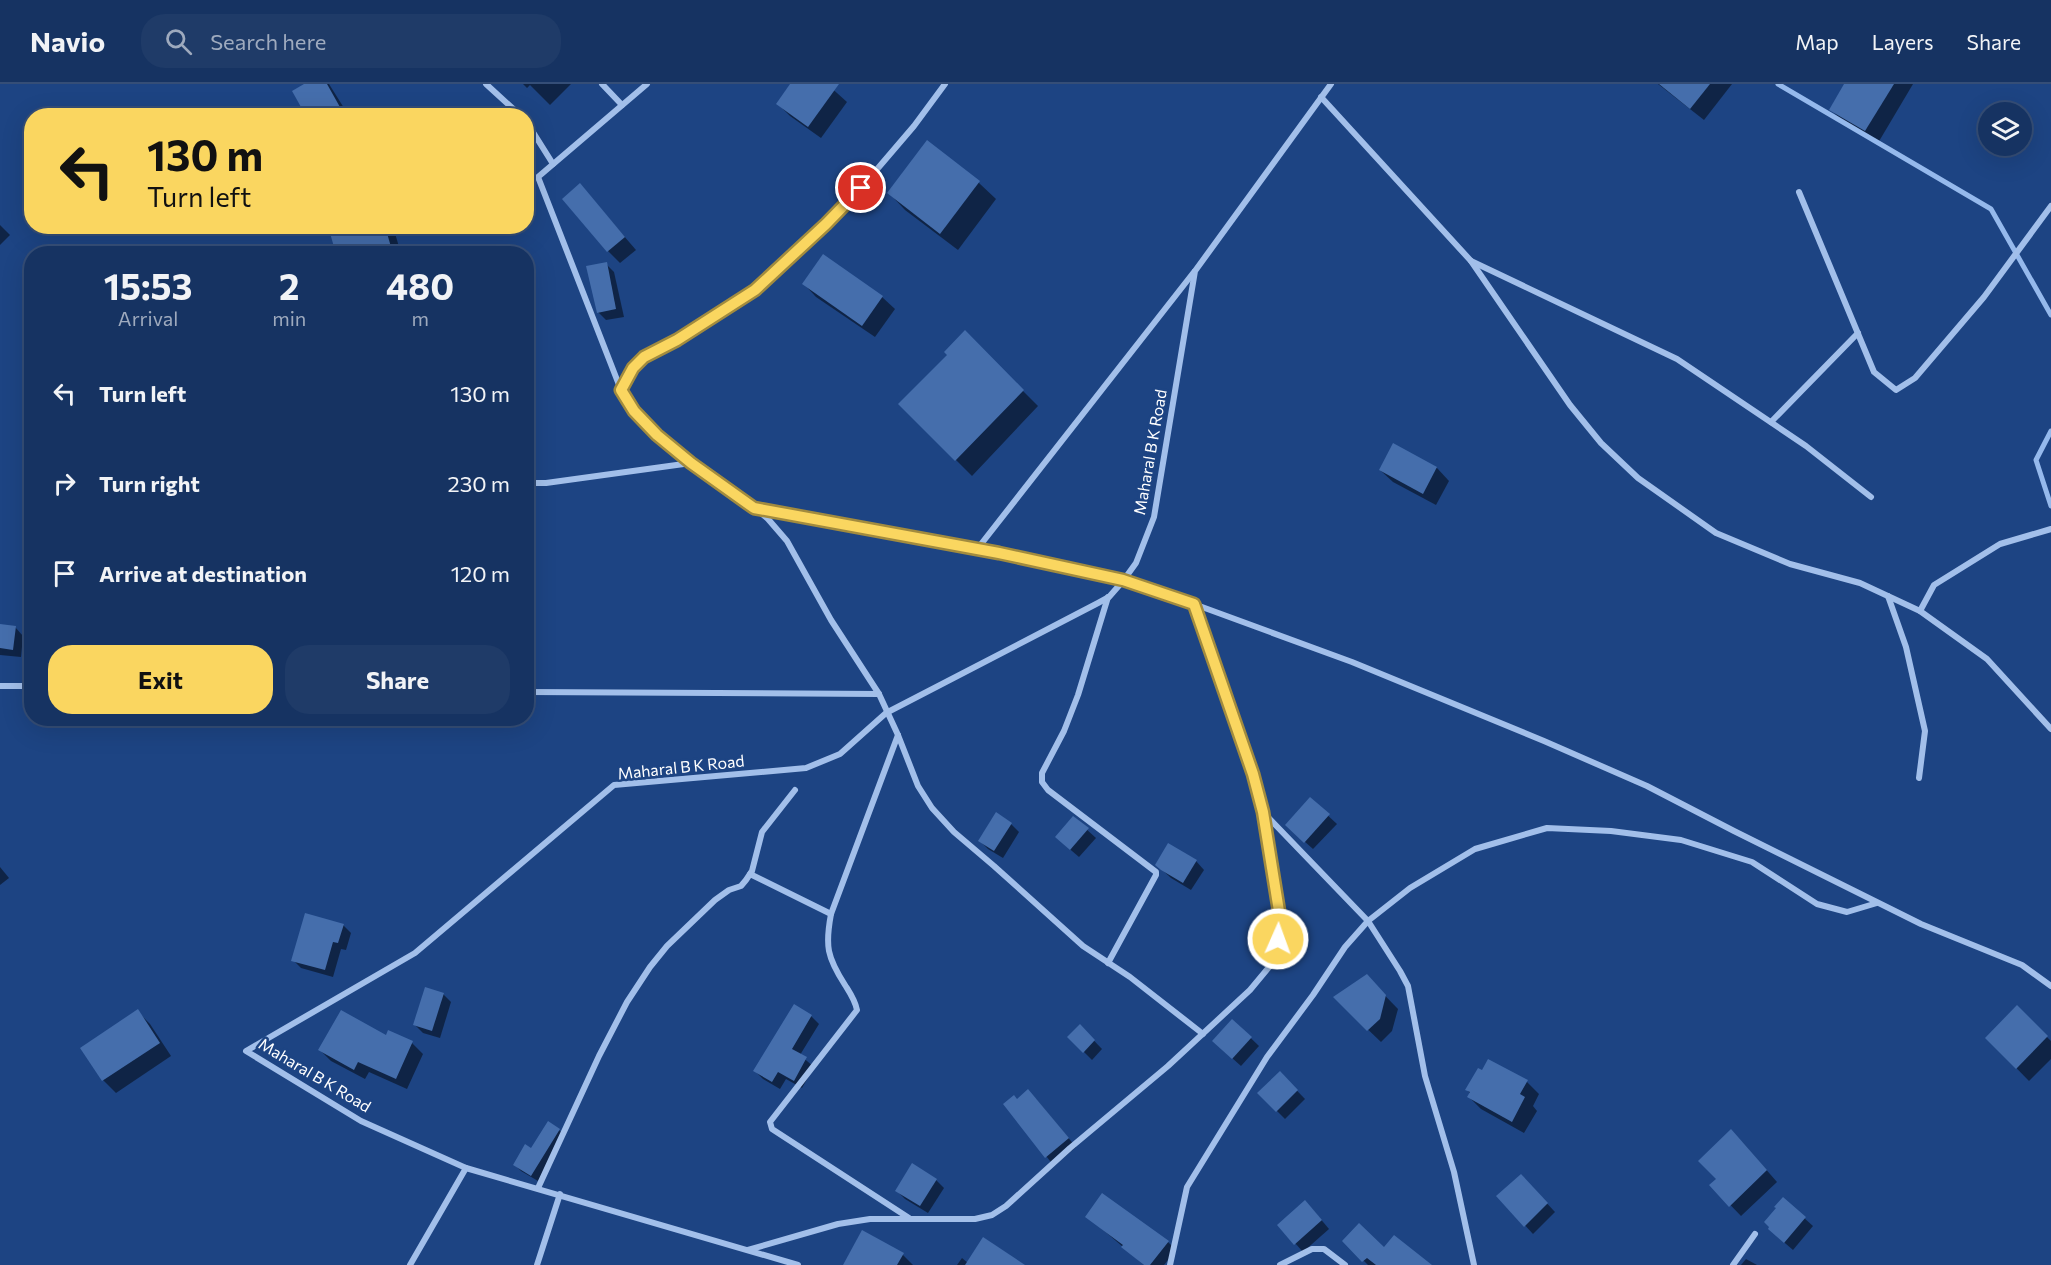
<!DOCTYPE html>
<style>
body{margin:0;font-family:Commissioner,sans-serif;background:#1f3b68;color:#f1f3f6;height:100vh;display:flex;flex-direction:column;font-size:22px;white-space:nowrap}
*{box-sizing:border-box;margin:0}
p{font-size:20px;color:#9eaabe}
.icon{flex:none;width:33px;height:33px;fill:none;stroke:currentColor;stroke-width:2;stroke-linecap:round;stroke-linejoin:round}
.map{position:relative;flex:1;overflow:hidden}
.panel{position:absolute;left:24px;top:162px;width:510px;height:480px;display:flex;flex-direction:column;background:#163362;border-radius:24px;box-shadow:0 6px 24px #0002,0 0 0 2px #354e77}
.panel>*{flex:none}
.top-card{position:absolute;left:24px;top:24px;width:510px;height:126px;border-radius:24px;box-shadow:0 6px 24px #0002,0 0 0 2px #354e77;background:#fad660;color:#111;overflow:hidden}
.fabs{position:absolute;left:1978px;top:18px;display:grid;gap:12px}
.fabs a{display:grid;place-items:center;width:54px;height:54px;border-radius:50%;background:#163362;box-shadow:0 6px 24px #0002,0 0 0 2px #354e77;font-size:30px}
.pin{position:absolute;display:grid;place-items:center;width:51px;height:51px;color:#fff;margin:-26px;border:3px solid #fff;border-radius:50%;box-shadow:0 2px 6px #0007}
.me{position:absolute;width:66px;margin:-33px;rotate:2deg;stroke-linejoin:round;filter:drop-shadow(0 0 4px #0008)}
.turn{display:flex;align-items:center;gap:21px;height:126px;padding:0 24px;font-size:27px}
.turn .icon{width:78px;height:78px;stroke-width:2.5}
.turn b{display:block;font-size:42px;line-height:51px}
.eta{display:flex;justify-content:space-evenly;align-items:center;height:102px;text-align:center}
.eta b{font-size:36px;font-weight:700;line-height:42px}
.button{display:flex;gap:12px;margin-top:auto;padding:12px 24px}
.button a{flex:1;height:69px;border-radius:24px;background:#fad660;color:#111;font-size:24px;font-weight:700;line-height:69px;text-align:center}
.button a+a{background:#1f3b68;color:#f1f3f6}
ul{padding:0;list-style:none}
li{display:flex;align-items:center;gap:18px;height:90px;padding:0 24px}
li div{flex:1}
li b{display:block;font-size:22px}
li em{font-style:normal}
header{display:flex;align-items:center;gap:36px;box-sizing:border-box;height:84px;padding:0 30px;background:#163362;border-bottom:2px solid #354e77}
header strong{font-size:28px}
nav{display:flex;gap:33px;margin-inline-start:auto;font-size:21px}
.search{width:420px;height:54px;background:#1f3b68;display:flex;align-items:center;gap:15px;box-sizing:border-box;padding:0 21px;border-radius:24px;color:#9eaabe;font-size:22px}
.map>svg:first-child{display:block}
</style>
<header>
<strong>Navio</strong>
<div class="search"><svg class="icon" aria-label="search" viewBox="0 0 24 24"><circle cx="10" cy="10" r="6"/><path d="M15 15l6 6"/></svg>Search here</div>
<nav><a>Map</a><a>Layers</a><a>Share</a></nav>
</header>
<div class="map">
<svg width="2051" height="1181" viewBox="0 0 2051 1181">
<rect width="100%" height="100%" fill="#1d4483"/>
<!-- shadow -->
<g fill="#0007">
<path d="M307,0H329L349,32H308Z"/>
<path d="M523,0H571L550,21L530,1L527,4Z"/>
<path d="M792,0H827L847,18L821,54L790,32L778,20Z"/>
<path d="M1658,0H1732L1704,36Z"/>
<path d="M1846,0H1913L1878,59L1844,38L1831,26Z"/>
<path d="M927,59L979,99L996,115L958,166L905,126L889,109Z"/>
<path d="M580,101L636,166L620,179L608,167Z"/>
<path d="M0,141L10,151L0,161Z"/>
<path d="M340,142H393L401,170H337Z"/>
<path d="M606,180L614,188L624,233L606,236L598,228Z"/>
<path d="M804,200L882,213L895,225L875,253L816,213Z"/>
<path d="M965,249L1038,322L972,392L900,320L949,271Z"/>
<path d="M1394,361L1437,384L1449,397L1436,421L1393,398L1380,386Z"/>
<path d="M0,542L15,543L23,552L21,573L0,571Z"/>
<path d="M1310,715L1337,740L1313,765L1295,749Z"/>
<path d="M996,730L1011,740L1019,748L1003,774L988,765L980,757Z"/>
<path d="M1074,734L1096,754L1079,773L1065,761Z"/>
<path d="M1196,777L1204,786L1191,806L1171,794L1157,781Z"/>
<path d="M0,783L9,794L0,801Z"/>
<path d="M343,841L351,849L346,866L341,865L333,893L301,884L293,876Z"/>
<path d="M1366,892L1398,925L1392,947L1381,958L1335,914Z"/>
<path d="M443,910L451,918L440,954L423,949L415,941Z"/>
<path d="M2017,924L2051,957V975L2029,997L1987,954Z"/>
<path d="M137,927L150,940L171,972L116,1009L103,996Z"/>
<path d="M811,932L819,940L800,971L814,983L802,1004L786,995L780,1005L763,995L755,987Z"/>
<path d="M1233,937L1259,962L1241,982L1222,965Z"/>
<path d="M1080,942L1102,965L1092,976L1069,953Z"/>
<path d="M388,948L412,959L423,970L407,1005L369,988L365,995L331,977L320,966L386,953Z"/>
<path d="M1483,988L1527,998L1539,1010L1533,1022L1537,1027L1524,1049L1481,1025L1469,1013L1471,1010L1467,1006Z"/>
<path d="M1280,989L1305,1015L1285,1035L1259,1009Z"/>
<path d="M1036,1015L1076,1063L1054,1082L1005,1020L1017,1016Z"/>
<path d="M559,1046L565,1052L538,1097L521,1087L515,1081L531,1066Z"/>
<path d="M1742,1058L1777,1098L1741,1132L1711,1101L1718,1095Z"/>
<path d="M936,1096L944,1104L928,1129L905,1115L897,1107Z"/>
<path d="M1529,1100L1555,1128L1533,1150L1498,1112Z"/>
<path d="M1783,1115L1813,1142L1793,1166L1778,1153Z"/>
<path d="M1313,1126L1329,1145L1303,1168L1279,1141Z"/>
<path d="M1087,1132L1168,1158L1176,1166L1164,1181H1144Z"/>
<path d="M1344,1157L1384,1166L1430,1181H1368Z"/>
<path d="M903,1171L913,1181H845Z"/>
<path d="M962,1174L968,1179L1019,1181H957Z"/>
<path d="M1746,1175L1757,1181H1741Z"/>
</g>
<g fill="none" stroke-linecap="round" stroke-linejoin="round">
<!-- stream -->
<g stroke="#95b9ec" stroke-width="5">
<path d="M1778,0L1991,125L2051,231"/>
<path d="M2051,347L2036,376L2051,422"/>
</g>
</g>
<!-- building -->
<g fill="#456eac">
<path d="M304,0H327L345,32H306L292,7Z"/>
<path d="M790,0H839L808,43L776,20Z"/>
<path d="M1659,0H1710L1690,25Z"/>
<path d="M1844,0H1894L1865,47L1829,26Z"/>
<path d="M927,56L980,97L940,150L887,109Z"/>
<path d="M580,99L625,153L607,168L562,115Z"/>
<path d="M328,142H385L393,170H336Z"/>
<path d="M823,170L883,212L862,242L802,200Z"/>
<path d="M607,178L616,225L597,229L586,182Z"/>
<path d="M965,246L1024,306L955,377L898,320L947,271L944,268Z"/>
<path d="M1393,359L1437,383L1423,410L1379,386Z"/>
<path d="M0,540L16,542L13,566L0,564Z"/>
<path d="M1310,713L1330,730L1304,759L1285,741Z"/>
<path d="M996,728L1012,739L994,767L978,757Z"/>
<path d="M1073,732L1089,744L1070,766L1055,753Z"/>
<path d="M1168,759L1197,776L1183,799L1161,786L1155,781Z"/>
<path d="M305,829L344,840L338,859L333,858L325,886L291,877Z"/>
<path d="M1367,890L1386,911L1380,935L1367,947L1333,913Z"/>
<path d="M425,903L444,909L432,947L413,941Z"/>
<path d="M794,920L812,931L792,965L807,973L794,997L778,988L772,998L753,987Z"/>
<path d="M2017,921L2048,952L2016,985L1985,954Z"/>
<path d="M138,925L160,959L102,997L80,964Z"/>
<path d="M341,926L386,951L388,946L413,957L396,995L358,978L354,986L318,966Z"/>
<path d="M1232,935L1252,953L1232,975L1212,957Z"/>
<path d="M1080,940L1095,956L1083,969L1067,953Z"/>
<path d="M1488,975L1528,996L1520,1010L1525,1013L1512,1038L1467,1013L1470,1008L1465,1006L1478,984L1482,986Z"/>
<path d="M1280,987L1298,1006L1276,1028L1257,1009Z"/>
<path d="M1028,1005L1069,1054L1045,1074L1003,1020L1014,1011L1017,1015Z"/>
<path d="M548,1037L560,1045L531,1092L513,1081L525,1060L531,1064Z"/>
<path d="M1731,1045L1767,1086L1729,1123L1709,1101L1716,1095L1698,1077Z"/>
<path d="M912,1079L937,1095L920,1122L895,1107Z"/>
<path d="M1521,1090L1548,1119L1524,1143L1496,1112Z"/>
<path d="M1102,1109L1169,1157L1150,1181H1144L1121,1163L1123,1161L1085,1133Z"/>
<path d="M1783,1113L1806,1133L1784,1159L1768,1145L1769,1143L1764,1138L1776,1124L1774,1123Z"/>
<path d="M1305,1116L1322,1136L1294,1161L1277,1141Z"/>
<path d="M1359,1139L1384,1163L1394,1151L1432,1181H1376L1367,1174L1362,1178L1342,1157Z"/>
<path d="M862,1146L904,1169L897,1181H843Z"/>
<path d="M983,1153L1025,1181H965Z"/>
</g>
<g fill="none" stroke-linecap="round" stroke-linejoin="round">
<!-- street -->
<g stroke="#a2bfea" stroke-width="6">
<path d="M486,0L521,32"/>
<path d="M602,0L622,21"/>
<path d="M647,0L538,93L621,306L634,327L657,351L691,379L742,413L768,435L787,457L831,536L879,610L898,651L918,702L932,724L954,748L994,782L1083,862L1130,893L1203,950"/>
<path d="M1321,13L1471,177L1677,275L1806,362L1871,413"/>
<path d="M526,37L553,80"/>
<path d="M1799,108L1874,288L1896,306L1915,294L1984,213L2051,122"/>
<path d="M1471,177L1570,321L1601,359L1638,394L1716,449L1790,480L1860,499L1920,527L1987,575L2051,645"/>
<path d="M621,306L633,284L644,273L677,256L755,206L826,140L861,104L914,42L945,0"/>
<path d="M1771,338L1858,249"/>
<path d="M526,399H546L691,379"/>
<path d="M754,424L978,464L1123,497L1172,512L1352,578L1544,657L1647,702L1734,747L1921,840L2022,881L2051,902"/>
<path d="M978,464L1194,188"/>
<path d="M1888,512L1906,563L1925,647L1919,694"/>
<path d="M1920,527L1934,501L2000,460L2051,445"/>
<path d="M0,602H32"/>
<path d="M526,608L879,610"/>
<path d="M898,651L831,830C825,862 827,873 845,901C850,909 855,916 857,926L770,1038L772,1045L909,1134"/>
<path d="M1263,728L1368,837L1400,887L1408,902L1425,992L1454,1088L1474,1181"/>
<path d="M750,790L831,830"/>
<path d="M1108,879L1156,791V788L1048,706L1042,698V689L1064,647L1078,611L1108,513"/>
<path d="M538,1104L599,972L627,918L650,883L667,862L715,816L729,806L741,802L746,796L752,787L762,748L795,706"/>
<path d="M748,1166L838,1140L870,1135H975L992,1131L1006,1122L1070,1064L1168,982L1250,906L1270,882L1278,855L1279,827L1263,728L1253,690L1194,520"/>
<path d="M410,1181L466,1084"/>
<path d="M537,1181L560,1110"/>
<path d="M798,1181L466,1084L361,1037L246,967L415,869L614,701L806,684L840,670L886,629L1098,519L1109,513L1123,497L1136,479L1154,433L1195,187L1331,0"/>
<path d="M1170,1181L1187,1103L1267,973L1313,911L1345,863L1368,837L1410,804L1475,765L1547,744L1611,747L1681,756L1752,778L1817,820L1847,828L1877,819"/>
<path d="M1280,1181L1312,1165H1324L1345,1181"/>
<path d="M1733,1181L1755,1150"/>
</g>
</g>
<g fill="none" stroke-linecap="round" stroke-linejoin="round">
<!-- route casing -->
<g stroke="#a28b3e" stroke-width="15">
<path id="route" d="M861,104L826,140L755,206L677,256L644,273L633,284L621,306L634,327L657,351L691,379L754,424L999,469L1123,496L1194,520L1253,690L1263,728L1279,827L1278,855"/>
</g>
<!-- route -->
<use href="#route" stroke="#fad660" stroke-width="10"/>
</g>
<g text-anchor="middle" stroke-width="5" stroke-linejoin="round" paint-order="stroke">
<!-- street labels -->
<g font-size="16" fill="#fff" stroke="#1d4483">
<text transform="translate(1150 368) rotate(-80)" y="6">Maharal B K Road</text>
<text transform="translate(681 683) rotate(-6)" y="6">Maharal B K Road</text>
<text transform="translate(315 991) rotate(31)" y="6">Maharal B K Road</text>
</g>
</g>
</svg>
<div class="fabs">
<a><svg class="icon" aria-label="layers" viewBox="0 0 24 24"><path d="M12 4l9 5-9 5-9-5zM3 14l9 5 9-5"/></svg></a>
</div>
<div class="pin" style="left:861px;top:104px;background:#d93025"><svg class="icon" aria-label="arrive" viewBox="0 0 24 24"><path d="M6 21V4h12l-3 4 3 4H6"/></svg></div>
<svg class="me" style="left:1278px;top:855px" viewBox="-20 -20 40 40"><circle r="17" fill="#fad660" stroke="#fff" stroke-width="3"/><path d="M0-11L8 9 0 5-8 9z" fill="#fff"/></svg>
<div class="top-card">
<div class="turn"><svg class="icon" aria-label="left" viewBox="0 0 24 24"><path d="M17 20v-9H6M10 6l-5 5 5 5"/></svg><div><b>130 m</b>Turn left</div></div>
</div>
<section class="panel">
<div class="eta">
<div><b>15:53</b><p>Arrival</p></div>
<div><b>2</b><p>min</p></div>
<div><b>480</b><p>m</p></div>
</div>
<ul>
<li><svg class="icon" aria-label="left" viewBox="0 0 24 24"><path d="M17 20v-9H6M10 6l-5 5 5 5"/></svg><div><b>Turn left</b></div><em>130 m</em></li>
<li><svg class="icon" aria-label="right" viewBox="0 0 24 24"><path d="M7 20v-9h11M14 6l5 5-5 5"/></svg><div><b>Turn right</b></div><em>230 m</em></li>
<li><svg class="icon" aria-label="arrive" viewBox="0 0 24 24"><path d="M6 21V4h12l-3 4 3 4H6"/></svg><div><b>Arrive at destination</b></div><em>120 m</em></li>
</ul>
<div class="button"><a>Exit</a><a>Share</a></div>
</section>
</div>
